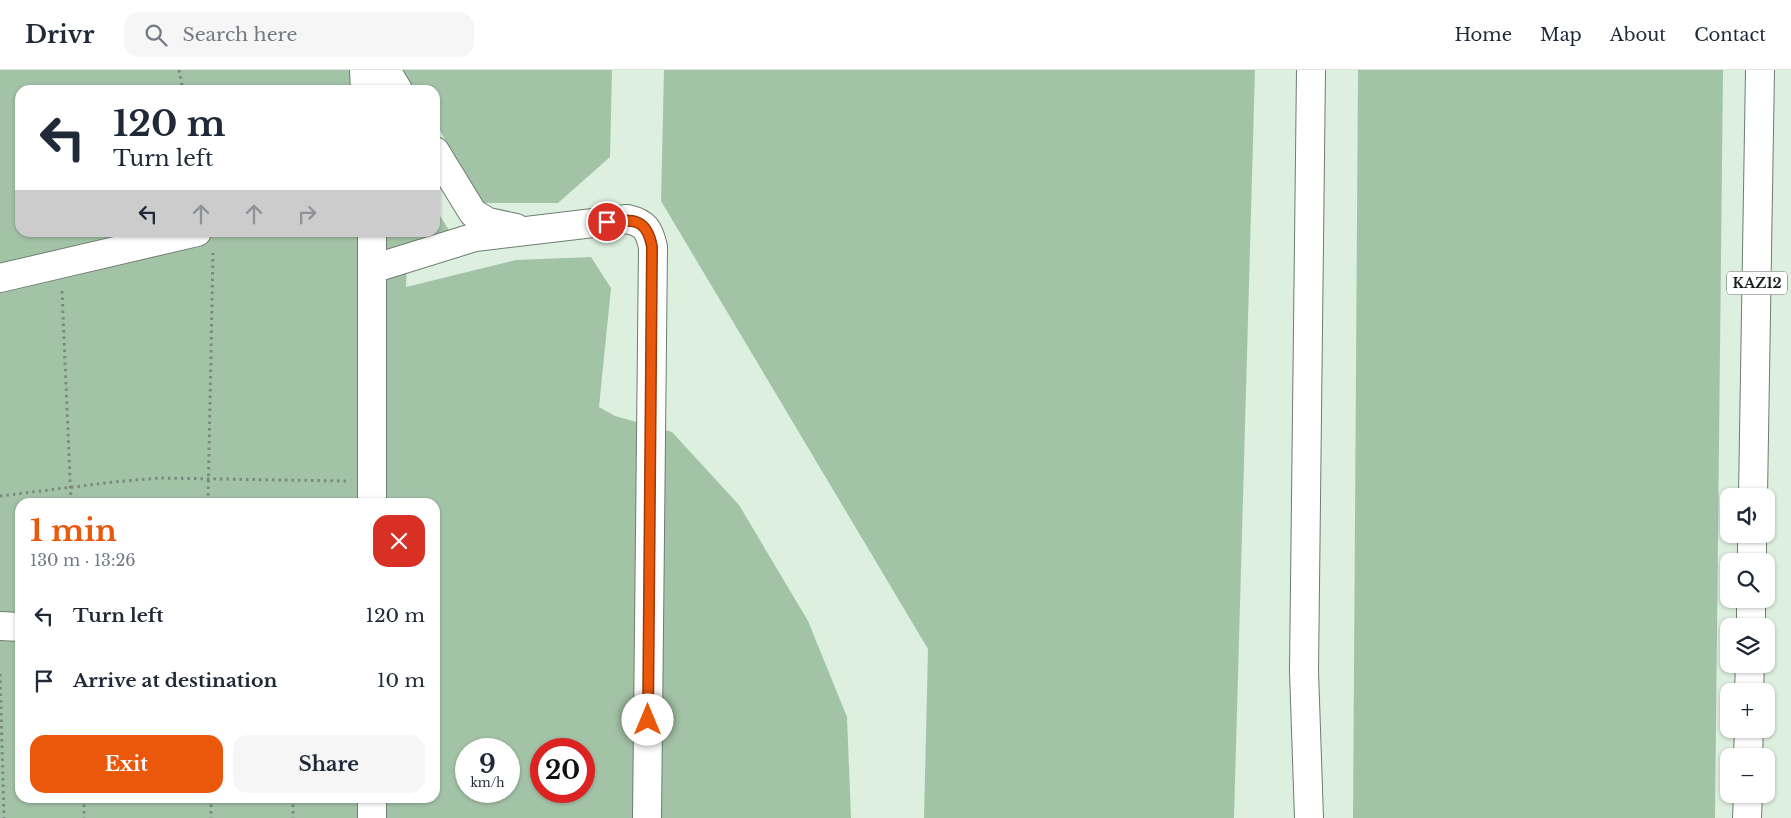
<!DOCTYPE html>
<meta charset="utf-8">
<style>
body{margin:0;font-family:"Libre Baskerville",serif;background:#f6f6f7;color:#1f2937;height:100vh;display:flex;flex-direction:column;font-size:19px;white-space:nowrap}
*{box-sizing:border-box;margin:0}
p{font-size:16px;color:#747a83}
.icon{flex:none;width:28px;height:28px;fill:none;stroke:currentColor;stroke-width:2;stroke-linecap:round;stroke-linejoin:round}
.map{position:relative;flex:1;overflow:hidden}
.sheet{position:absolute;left:15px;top:428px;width:425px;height:305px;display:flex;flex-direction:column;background:#fff;border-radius:15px;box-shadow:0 1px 4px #0004}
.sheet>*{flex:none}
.hud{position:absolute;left:15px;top:15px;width:425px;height:152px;border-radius:15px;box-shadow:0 1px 4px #0004;background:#fff;color:#1f2937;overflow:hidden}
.buttons{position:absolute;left:1720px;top:418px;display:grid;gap:10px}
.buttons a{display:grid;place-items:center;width:55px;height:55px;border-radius:10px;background:#fff;box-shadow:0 1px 4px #0004;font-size:25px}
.speed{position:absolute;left:455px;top:668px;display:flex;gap:10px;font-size:25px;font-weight:700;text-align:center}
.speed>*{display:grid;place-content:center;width:65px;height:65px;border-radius:50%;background:#fff;box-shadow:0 1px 4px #0004;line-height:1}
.speed small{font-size:12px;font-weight:400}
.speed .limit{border:8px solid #d22;background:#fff;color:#111}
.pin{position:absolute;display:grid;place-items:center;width:42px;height:42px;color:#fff;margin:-21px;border:2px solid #fff;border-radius:50%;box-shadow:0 1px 5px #0007}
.me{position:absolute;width:55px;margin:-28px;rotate:0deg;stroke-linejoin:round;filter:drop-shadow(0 0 4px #0008)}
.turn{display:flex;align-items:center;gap:18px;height:105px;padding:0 15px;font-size:22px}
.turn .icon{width:65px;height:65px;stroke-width:2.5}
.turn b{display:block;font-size:35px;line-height:42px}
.lanes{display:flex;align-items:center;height:48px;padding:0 15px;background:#0003;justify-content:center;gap:25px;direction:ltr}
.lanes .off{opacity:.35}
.round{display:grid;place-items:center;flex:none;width:52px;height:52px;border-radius:15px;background:#f6f6f7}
.headline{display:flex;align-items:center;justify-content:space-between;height:85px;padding:0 15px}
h1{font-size:30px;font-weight:700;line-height:38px;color:#ea580c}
.cta{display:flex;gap:10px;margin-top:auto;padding:10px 15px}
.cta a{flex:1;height:58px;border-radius:15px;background:#ea580c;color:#fff;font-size:20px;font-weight:700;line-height:58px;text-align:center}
.cta a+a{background:#f6f6f7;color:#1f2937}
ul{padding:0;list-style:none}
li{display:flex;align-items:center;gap:15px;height:65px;padding:0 15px}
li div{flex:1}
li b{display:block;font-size:19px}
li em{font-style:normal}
header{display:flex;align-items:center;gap:30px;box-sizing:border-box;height:70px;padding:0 25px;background:#fff;border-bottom:1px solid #e0e1e3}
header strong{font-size:24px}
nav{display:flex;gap:28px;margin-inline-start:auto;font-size:18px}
.search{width:350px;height:45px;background:#f6f6f7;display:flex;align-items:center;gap:12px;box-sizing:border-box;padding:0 18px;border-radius:15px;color:#747a83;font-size:19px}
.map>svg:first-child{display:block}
</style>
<header>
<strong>Drivr</strong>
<div class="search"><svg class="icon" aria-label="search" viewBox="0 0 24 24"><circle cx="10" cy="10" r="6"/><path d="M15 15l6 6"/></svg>Search here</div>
<nav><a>Home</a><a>Map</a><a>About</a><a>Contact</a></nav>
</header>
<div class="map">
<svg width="1791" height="748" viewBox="0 0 1791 748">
<rect width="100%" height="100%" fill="#ddefdf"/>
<!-- green -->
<g fill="#a3c3a7" fill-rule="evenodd">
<path d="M0,0H612L610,87L558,133H479L435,51V20H419L417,18V20H20V162H435V138L452,165L408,175L406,217L516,190L591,187L611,218L599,337L615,346L672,362L739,435L808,551L847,647L851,748H0ZM20,432H435V728H20ZM466,679H509V721H466ZM541,679H584V721H541Z"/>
<path d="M664,0H1255L1234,748H924L928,579L661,131Z"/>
<path d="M1358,0H1723L1715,748H1353Z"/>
</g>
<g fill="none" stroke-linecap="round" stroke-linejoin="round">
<!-- minor casing -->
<g stroke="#6e7d70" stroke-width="30">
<g id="minor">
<path d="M364,0L365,20"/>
<path d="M386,0L398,20"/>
<path d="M435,81L473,143L488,152L516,158"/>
<path d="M372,162V432"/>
<path d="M372,199L475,167L627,149C645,153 649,159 653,177L647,748"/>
<path d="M0,208L197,162"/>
<path d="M0,556L20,557"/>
<path d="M372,748V728"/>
<path d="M1309,748L1304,601L1311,0"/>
</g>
</g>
<!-- highway casing -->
<g stroke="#6e7d70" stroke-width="30">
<g id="highway">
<path d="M1753,426L1760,0"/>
<path d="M1752,491V464"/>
<path d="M1751,556V529"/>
<path d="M1749,621L1750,594"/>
<path d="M1748,686L1749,659"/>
<path d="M1747,748L1748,724"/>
</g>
</g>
<!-- path -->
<g stroke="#7d897f" stroke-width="3" stroke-dasharray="2.5 4" stroke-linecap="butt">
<path d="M179,0L183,20"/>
<path d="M62,221L71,432"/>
<path d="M0,426L114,412L159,408L346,411"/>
<path d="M208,432L213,183"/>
<path d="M0,604L4,748"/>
<path d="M84,728V748"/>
<path d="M211,728V748"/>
<path d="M293,728V748"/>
</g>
<!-- minor -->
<use href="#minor" stroke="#fff" stroke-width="28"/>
<!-- highway -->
<use href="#highway" stroke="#fff" stroke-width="28"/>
</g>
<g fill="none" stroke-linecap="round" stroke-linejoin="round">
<!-- route casing -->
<g stroke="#983908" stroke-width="12">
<path id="route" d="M607,152C633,149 647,148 652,177L648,650"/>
</g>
<!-- route -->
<use href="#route" stroke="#ea580c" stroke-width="9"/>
</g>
<g text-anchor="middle" stroke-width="5" stroke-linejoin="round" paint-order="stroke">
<!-- shield labels -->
<rect fill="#fff" stroke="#5e625f" stroke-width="1" x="1727" y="201.5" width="60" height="23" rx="4"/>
<g font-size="14" font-weight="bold" fill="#191f1a">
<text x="1757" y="218">KAZ12</text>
</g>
</g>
</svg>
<div class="buttons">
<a><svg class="icon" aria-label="sound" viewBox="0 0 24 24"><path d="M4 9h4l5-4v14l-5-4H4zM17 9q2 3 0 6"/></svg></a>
<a><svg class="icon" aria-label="search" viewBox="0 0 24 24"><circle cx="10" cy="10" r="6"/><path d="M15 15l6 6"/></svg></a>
<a><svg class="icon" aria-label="layers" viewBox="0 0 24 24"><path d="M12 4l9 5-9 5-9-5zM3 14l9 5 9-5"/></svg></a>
<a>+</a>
<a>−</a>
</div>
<div class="speed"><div>9<small>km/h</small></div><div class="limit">20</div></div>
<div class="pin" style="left:607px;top:152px;background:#d93025"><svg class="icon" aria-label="arrive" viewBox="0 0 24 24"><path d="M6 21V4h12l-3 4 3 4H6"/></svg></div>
<svg class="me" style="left:648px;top:650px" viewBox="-20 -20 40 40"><circle r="19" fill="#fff"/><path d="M0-13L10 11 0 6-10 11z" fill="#ea580c"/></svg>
<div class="hud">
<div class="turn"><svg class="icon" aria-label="left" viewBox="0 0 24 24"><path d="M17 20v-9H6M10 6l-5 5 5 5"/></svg><div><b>120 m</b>Turn left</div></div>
<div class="lanes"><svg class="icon" aria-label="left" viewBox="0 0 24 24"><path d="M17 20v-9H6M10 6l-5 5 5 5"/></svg><svg class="icon off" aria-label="ahead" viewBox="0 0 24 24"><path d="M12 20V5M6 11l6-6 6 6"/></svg><svg class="icon off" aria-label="ahead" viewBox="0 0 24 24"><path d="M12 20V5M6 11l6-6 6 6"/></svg><svg class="icon off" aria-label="right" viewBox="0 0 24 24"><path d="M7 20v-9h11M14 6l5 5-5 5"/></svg></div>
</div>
<section class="sheet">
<div class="headline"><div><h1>1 min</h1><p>130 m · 13:26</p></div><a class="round" style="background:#d93025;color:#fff"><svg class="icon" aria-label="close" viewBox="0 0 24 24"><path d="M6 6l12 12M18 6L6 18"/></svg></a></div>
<ul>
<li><svg class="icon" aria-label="left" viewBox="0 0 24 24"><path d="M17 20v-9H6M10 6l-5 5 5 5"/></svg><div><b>Turn left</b></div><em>120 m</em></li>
<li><svg class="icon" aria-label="arrive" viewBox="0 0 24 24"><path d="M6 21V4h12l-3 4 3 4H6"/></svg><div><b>Arrive at destination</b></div><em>10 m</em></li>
</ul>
<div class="cta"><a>Exit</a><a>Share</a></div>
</section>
</div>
